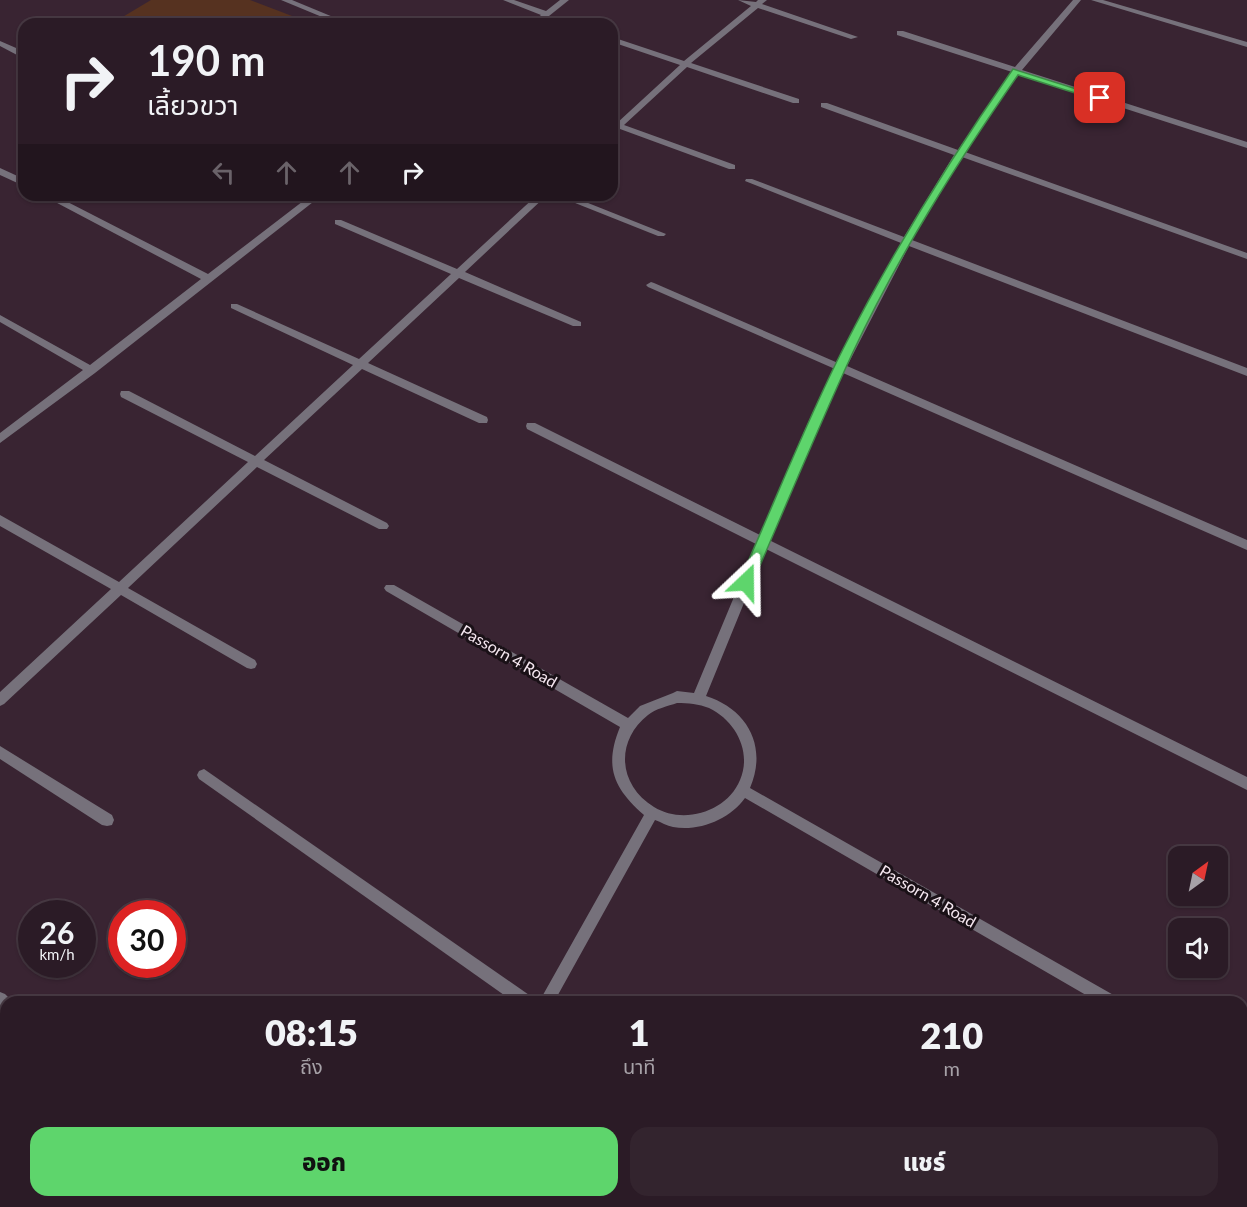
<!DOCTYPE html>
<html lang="th">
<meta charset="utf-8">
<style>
body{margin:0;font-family:Lato,"Noto Sans Thai",sans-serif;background:#33242e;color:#f1f3f6;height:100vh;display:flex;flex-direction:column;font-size:22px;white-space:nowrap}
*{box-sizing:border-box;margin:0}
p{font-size:20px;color:#a6a1a7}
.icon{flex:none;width:33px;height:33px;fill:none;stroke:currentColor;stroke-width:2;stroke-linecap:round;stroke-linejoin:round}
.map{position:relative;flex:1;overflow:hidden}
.sheet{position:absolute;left:0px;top:996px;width:1248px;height:212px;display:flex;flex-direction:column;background:#2b1b26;border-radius:18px 18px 0 0;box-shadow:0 2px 4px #0004,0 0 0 2px #473943}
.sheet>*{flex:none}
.hud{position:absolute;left:18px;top:18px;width:600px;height:183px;border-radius:18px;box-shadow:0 2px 4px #0004,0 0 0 2px #473943;background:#2b1b26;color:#f1f3f6;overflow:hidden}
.needle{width:39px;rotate:33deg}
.controls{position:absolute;left:1168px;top:846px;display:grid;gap:12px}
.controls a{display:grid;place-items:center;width:60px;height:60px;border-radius:12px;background:#2b1b26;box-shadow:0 2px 4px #0004,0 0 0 2px #473943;font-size:30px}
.speed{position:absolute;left:18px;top:900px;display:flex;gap:12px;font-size:30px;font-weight:700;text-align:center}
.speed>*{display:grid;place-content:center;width:78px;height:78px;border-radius:50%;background:#2b1b26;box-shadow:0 2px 4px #0004,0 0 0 2px #473943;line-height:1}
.speed small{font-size:15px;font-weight:400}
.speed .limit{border:9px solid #d22;background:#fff;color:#111}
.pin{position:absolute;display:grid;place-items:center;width:51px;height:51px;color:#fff;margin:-26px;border-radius:12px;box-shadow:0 3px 9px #0006}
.me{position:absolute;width:66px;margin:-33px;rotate:23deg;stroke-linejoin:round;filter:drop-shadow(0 0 4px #0008)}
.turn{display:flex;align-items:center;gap:21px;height:126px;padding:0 30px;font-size:27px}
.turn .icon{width:78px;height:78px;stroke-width:2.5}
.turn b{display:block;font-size:42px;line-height:51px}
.lanes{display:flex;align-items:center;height:57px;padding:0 30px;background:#0003;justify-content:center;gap:30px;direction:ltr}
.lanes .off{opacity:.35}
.eta{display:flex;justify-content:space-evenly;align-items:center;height:102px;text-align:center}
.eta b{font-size:36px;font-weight:800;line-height:42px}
.button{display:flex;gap:12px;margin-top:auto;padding:12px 30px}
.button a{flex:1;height:69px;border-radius:18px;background:#5ed56c;color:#111;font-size:24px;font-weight:800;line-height:69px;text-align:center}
.button a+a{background:#33242e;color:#f1f3f6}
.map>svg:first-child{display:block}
</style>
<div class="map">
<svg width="1247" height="1207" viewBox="0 0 1247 1207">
<rect width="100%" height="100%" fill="#392432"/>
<!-- green -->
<path fill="#563220" d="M151,0H250L313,24H111Z"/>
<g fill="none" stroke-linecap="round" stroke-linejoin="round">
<!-- minor -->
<g fill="#76717b" fill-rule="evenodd">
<path d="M281,0H292L350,24H339Z"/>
<path d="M503,0H514L546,11L560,0H569L539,24H530L541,15Z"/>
<path d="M738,0L756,2L758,0H767L762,4L858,37L851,39L758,8L691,63L799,99V103H793L687,67L624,125L735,165V169H729L620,129L612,135V122L617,123L680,65L612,42V37L684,61L751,6Z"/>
<path d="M1073,0H1081L1022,70L1247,142V148L1018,74L965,152L1247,253V259L962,157L912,240L1247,368V376L909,246L847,366L1247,540V550L843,373L769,540L1247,777V790L766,549L706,696C747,709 768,746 750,788L1117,997L1119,1002H1098L745,798C730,819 699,832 673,827C667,826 661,822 655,820L554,1002H539L644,815C613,788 604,766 620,727L386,591L384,588L386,585H394L628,718L640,706L673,693L677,691L694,693L756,544L527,429L526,426L527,423H535L760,535L835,369L648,287L646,285L651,282L654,283L838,363L901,243L745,181L746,179H752L904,237L954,155L821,107V103H827L958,150L1012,72L897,35V31H903L1015,67ZM677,703C688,703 699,704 709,708C736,721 752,752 740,780C727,812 683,825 654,807C618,785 615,741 648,715C655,709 668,706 677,703Z"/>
<path d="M1091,0H1103L1247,42V47Z"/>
<path d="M0,41L23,51L24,53L17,55L0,46Z"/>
<path d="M0,168L24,179V186L0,175Z"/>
<path d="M42,195H54L208,274L311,195H322L95,373L0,443V433L83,370L0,322V315L90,365L201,279Z"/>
<path d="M537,195H547L465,272L581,322V326H573L459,278L368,363L487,417L488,420L487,423H479L362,369L264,460L387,523L389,526L387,529H379L257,467L128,588L255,660L257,664L255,668L251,669L247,668L121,595L4,704L0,706V692L111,589L0,526V515L119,582L248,462L121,397L120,394L121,391H129L255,456L353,365L231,308V304H237L359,359L451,274L335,224V220H341L457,269Z"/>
<path d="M555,195H568L666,234L664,236H658Z"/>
<path d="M0,746L112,815L114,820L112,825L107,826L102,825L0,759Z"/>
<path d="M204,769L532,997L534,1002H514L199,779L197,775L199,771Z"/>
<path d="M0,992L5,994L13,1002H6V1011L0,1009Z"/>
<path d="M1242,1069L1247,1071V1087L1242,1085Z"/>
<path d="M231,1202H252L254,1207H233Z"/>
<path d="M416,1202H433L431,1207H414Z"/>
<path d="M808,1202H830L832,1207H810Z"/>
</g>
</g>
<!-- route -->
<path fill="#5ed56c" stroke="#3d8a46" stroke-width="1.5" d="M1013,69L1105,98L1097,100L1018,75C957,163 899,254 853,352C818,428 786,505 753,582L746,587L741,585L739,582C774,504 805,424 843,349C893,251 950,159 1013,69Z"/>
<g text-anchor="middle" stroke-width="6" stroke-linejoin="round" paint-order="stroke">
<!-- street labels -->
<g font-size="16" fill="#f6e8f1" stroke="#1a1117">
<text transform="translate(509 656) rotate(30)" y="6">Passorn 4 Road</text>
<text transform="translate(928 896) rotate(30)" y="6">Passorn 4 Road</text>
</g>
</g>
</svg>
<div class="controls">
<a><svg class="needle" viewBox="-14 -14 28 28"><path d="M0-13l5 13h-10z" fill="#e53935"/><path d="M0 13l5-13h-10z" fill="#a6a1a7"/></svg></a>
<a><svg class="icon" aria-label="sound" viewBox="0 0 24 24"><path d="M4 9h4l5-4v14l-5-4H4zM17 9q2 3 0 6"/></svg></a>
</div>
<div class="speed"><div>26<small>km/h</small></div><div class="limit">30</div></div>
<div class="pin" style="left:1100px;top:98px;background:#d93025"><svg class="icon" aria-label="arrive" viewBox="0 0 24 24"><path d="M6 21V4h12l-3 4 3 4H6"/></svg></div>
<svg class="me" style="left:746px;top:582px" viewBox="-20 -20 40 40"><path d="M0-17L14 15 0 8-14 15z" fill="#5ed56c" stroke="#fff" stroke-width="4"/></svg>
<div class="hud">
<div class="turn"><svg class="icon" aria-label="right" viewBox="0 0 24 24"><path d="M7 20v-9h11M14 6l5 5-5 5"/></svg><div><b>190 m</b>เลี้ยวขวา</div></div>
<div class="lanes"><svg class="icon off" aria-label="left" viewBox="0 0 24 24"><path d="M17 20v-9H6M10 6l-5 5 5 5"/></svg><svg class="icon off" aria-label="ahead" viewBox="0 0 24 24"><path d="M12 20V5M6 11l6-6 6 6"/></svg><svg class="icon off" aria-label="ahead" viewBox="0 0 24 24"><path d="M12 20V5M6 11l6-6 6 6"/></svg><svg class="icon" aria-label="right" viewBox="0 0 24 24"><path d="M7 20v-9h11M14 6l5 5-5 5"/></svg></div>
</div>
<section class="sheet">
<div class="eta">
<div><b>08:15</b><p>ถึง</p></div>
<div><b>1</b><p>นาที</p></div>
<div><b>210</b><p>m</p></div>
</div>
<div class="button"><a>ออก</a><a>แชร์</a></div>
</section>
</div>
